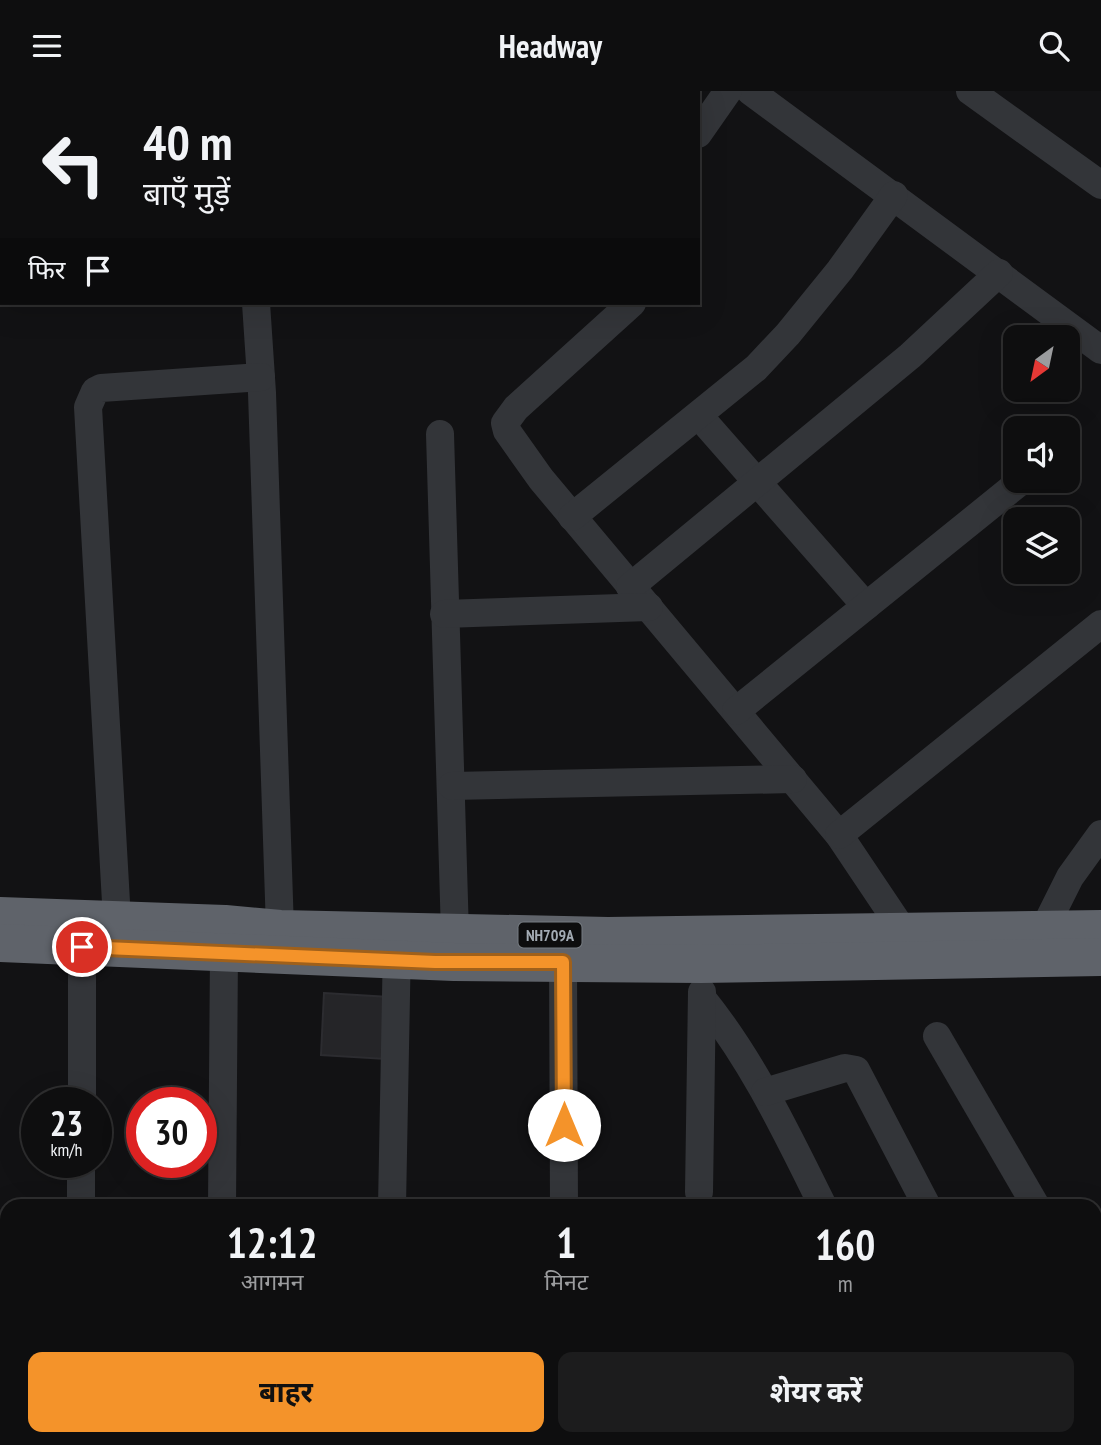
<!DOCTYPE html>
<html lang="hi">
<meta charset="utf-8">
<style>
body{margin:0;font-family:"PT Sans Narrow","Noto Sans Devanagari",sans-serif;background:#1c1c1d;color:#f1f3f6;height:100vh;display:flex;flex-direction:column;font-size:26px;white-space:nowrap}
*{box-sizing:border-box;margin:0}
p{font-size:23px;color:#9b9c9e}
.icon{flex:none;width:38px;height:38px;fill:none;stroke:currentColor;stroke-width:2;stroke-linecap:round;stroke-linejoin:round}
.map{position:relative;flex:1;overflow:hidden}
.drawer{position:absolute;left:0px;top:1108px;width:1102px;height:247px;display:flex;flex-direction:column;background:#0e0e0f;border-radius:21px 21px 0 0;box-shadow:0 7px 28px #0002,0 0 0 2px #2e2e2f}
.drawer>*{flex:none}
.banner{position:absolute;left:0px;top:0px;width:700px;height:214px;box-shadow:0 7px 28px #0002,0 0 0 2px #2e2e2f;background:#0e0e0f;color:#f1f3f6;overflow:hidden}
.needle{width:46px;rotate:213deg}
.fabs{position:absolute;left:1003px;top:234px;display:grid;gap:14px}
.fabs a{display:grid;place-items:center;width:77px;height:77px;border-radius:14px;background:#0e0e0f;box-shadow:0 7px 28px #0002,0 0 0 2px #2e2e2f;font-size:35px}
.speed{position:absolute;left:21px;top:996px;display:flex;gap:14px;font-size:35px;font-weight:700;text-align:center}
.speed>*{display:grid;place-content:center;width:91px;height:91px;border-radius:50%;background:#0e0e0f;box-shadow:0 7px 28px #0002,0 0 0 2px #2e2e2f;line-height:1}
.speed small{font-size:18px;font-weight:400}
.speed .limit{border:10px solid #d22;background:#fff;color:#111}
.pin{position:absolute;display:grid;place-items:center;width:60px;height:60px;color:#fff;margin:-30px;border:4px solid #fff;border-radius:50%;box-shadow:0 2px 7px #0007}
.me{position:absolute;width:77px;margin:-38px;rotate:0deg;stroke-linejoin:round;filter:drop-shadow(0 0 5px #0008)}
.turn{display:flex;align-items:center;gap:24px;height:147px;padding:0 28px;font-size:32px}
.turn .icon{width:91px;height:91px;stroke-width:2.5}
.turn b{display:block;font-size:49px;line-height:60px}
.then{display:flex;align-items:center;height:66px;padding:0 28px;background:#0003;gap:14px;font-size:26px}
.eta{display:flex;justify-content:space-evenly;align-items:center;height:119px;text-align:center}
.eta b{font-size:42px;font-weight:700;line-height:49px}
.primary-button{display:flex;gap:14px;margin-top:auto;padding:14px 28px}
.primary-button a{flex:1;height:80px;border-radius:14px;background:#f4932a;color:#111;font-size:28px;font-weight:700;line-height:80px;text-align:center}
.primary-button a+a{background:#1c1c1d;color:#f1f3f6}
header{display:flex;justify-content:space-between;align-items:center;height:91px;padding:0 28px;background:#0e0e0f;font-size:32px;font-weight:700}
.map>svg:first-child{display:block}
</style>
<header><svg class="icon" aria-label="menu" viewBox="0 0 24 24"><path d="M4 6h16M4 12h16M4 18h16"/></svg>Headway<svg class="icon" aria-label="search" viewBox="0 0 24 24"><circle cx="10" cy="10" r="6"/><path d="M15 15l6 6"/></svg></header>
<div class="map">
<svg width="1101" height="1354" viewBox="0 0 1101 1354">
<rect width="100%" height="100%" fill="#121214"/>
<!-- building -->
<path fill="#252528" stroke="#2c2c30" stroke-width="2" d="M324,902L389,906L386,968L321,964Z"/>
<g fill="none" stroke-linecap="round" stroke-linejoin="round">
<!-- minor -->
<g stroke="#333539" stroke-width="28">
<path d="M750,0L1101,259"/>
<path d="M970,0L1101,94"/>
<path d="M457,2L459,0"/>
<path d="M698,43L728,0"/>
<path d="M0,147L2,145"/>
<path d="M256,212L262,302L280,838"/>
<path d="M632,212L516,317L505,332L507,340L541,388L839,744L904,841"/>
<path d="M699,325L866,515"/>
<path d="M440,343L455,843"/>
<path d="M572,426L756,277L788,243L840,179L894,104"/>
<path d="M630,496L910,265L999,182"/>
<path d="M444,523L649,516"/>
<path d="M736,620L1021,390"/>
<path d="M452,695L793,688"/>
<path d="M839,744L1101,533"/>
<path d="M117,829L88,316L95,300L101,297L261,286"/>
<path d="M1043,840L1070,786L1101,743"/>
<path d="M563,871L564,1115"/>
<path d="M702,907C753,970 787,1043 823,1115"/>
<path d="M937,945L1036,1115"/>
<path d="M765,1001L845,977L856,979L927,1115"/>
<path d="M82,1012V856"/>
<path d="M699,1101L702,901"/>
<path d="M81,1115V1071"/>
<path d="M222,1115L224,861"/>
<path d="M392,1115L397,852"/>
<path d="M1096,1177L1101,1174"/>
<path d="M0,1207L7,1203"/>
<path d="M183,1348L188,1354"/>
<path d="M336,1348L341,1354"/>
<path d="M485,1348L490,1354"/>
<path d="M679,1348L685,1354"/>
<path d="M2,1354L10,1348"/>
<path d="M846,1354L854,1348"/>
</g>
<!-- highway -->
<g stroke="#5f636a" stroke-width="38">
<path d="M0,825L225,833L280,838L608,845L1101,838"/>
<path d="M0,852L454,871L701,873L1101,866"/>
</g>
</g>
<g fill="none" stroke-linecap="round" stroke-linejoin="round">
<!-- route casing -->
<g stroke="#9f601b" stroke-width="18">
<path id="route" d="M82,856L435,871H563L564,1034"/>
</g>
<!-- route -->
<use href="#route" stroke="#f4932a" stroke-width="12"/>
</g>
<g text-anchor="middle" stroke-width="7" stroke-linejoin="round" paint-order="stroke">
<!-- shield labels -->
<rect fill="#0d0d0e" stroke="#767c82" stroke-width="2" x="518.5" y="831.5" width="63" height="25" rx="5"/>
<g font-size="16" font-weight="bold" fill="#a3abb4">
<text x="550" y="850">NH709A</text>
</g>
</g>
</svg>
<div class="fabs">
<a><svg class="needle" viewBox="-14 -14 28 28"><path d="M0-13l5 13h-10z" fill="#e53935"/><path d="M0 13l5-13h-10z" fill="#9b9c9e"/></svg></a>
<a><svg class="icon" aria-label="sound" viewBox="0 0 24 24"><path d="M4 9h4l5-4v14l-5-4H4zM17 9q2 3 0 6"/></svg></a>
<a><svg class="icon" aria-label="layers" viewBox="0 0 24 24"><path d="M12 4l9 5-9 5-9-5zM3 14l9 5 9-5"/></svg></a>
</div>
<div class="speed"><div>23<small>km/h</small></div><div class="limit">30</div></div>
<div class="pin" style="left:82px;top:856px;background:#d93025"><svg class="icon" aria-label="arrive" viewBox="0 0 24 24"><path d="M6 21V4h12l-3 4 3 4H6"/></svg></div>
<svg class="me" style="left:564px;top:1034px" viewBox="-20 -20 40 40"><circle r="19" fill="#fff"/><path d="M0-13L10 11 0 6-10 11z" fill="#f4932a"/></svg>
<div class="banner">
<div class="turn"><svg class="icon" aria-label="left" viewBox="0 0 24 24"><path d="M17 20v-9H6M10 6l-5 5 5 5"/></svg><div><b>40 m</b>बाएँ मुड़ें</div></div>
<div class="then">फिर<svg class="icon" aria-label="arrive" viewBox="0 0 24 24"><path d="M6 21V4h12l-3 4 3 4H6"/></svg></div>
</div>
<section class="drawer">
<div class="eta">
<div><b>12:12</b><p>आगमन</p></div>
<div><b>1</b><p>मिनट</p></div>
<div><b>160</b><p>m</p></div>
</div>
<div class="primary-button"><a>बाहर</a><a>शेयर करें</a></div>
</section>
</div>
